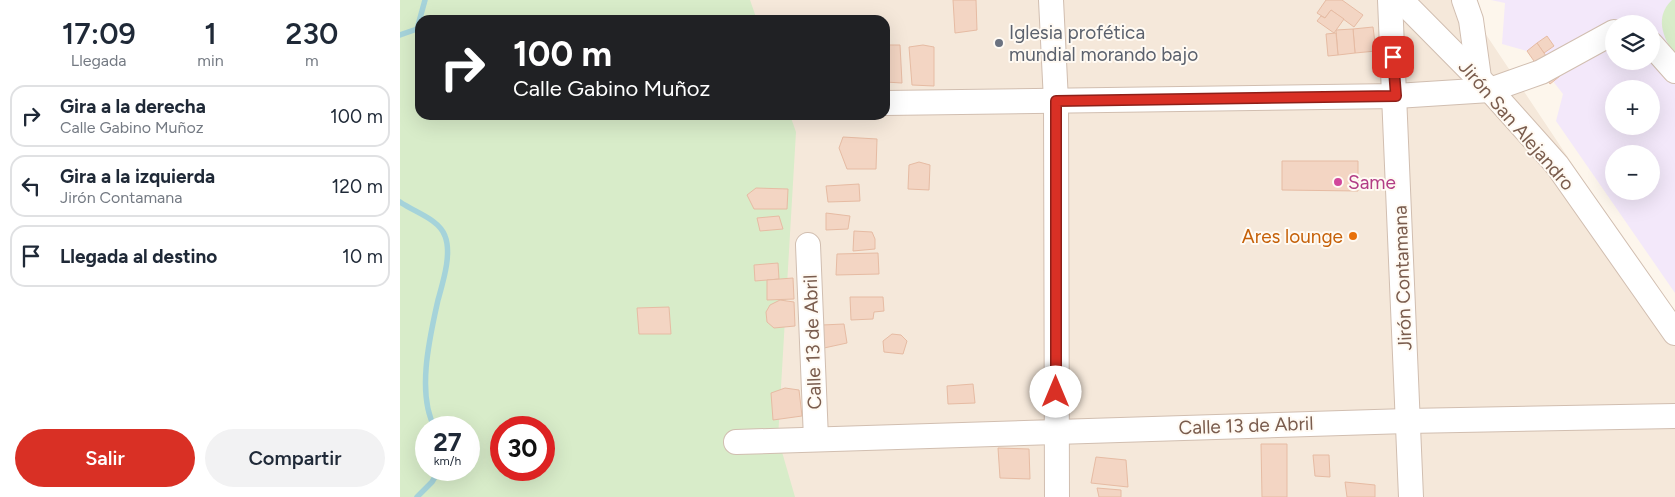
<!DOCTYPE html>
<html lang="es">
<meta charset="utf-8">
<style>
body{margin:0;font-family:Figtree,sans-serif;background:#f2f2f3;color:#1f2937;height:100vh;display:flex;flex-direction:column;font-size:19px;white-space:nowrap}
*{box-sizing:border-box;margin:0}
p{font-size:16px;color:#747a83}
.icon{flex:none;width:28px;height:28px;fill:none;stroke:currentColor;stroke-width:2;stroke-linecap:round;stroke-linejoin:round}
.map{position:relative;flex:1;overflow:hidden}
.side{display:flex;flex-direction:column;background:#fff;width:400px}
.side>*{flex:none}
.banner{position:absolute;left:15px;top:15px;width:475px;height:105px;border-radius:15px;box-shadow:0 5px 20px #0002;background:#202124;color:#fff;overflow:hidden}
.controls{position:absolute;left:1205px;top:15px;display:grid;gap:10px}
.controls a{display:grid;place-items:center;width:55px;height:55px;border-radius:50%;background:#fff;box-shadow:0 5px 20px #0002;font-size:25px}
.speed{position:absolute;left:15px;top:416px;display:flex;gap:10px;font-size:25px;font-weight:700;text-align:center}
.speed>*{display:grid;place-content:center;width:65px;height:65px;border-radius:50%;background:#fff;box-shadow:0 5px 20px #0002;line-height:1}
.speed small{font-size:12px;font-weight:400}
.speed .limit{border:8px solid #d22;background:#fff;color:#111}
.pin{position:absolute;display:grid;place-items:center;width:42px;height:42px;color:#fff;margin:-21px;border-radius:10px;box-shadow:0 2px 8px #0006}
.me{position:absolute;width:55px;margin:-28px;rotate:0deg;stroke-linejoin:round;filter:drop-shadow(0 0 4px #0008)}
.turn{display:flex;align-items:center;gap:18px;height:105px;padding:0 15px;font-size:22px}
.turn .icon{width:65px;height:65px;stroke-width:2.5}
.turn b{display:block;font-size:35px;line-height:42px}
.eta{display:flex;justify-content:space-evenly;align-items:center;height:85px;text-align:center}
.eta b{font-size:30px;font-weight:600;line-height:35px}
.primary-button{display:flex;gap:10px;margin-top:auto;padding:10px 15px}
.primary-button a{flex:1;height:58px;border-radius:30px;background:#d93025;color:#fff;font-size:20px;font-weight:600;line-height:58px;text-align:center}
.primary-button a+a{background:#f2f2f3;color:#1f2937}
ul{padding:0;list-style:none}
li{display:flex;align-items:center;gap:15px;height:62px;margin:0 10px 8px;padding:0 5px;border:2px solid #e0e1e3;border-radius:15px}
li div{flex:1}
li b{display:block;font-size:19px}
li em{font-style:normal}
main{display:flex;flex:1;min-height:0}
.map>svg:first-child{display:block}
</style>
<main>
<section class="side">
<div class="eta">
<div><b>17:09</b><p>Llegada</p></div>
<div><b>1</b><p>min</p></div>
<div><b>230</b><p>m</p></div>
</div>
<ul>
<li><svg class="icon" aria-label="right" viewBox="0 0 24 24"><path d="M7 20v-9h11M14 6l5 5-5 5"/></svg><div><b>Gira a la derecha</b><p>Calle Gabino Muñoz</p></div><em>100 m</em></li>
<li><svg class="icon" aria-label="left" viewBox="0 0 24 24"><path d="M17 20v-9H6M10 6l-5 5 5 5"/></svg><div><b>Gira a la izquierda</b><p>Jirón Contamana</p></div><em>120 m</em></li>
<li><svg class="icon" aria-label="arrive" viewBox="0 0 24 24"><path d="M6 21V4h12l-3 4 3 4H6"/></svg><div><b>Llegada al destino</b></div><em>10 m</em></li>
</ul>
<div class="primary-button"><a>Salir</a><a>Compartir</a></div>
</section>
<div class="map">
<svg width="1275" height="497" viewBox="0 0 1275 497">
<rect width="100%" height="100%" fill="#fdf6ec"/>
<!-- residential -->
<path fill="#f5e8da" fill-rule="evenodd" d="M0,0H1054L1079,24L1275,318V497H0ZM20,20H485V115H20ZM26,428H69V470H26ZM101,428H144V470H101Z"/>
<!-- education -->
<path fill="#f3e8fa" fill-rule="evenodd" d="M1091,0H1275V293L1156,121L1163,94L1130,52L1102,44L1105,3ZM1214,24H1251V61H1214ZM1214,89H1251V126H1214ZM1214,154H1251V191H1214Z"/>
<!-- green -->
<g fill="#d8ecc9" fill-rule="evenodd">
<path d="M0,0H350L357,20H20V115H390L396,132L378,438L395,497H0ZM26,428H69V470H26ZM101,428H144V470H101Z"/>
<path d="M1272,0H1275V55C1263,38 1254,17 1272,0Z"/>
</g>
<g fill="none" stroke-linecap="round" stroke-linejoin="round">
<!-- stream -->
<g stroke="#a5d3da" stroke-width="5.5">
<path d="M0,35L17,29L25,0"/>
<path d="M0,202C14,212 39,219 45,236C52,254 43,282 38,300C30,336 16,394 35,428"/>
<path d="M17,497L32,482L39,470"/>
</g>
</g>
<!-- building -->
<g fill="#f3d5c3" stroke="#e6bba3">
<path d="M553,0H576L577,30L555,33Z"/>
<path d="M926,0H942L963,15L954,27L931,10L925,18L917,13Z"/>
<path d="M931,10L944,19L934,33L917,21L921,16L925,18Z"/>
<path d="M973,27L976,51L955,53L953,29Z"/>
<path d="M953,29L955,53L938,55L936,30Z"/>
<path d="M936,33L938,55L928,56L926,34Z"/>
<path d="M1147,36L1154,46L1144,53L1137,43Z"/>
<path d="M1137,43L1160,76L1150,84L1127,51Z"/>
<path d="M485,45H500L502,83L485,82Z"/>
<path d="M523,45L534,47V86L512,85L509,47Z"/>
<path d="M443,137L477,139L476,169H447L439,148Z"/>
<path d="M882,161H958V191L882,190Z"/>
<path d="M519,162L530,165L529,190L508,189L509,165Z"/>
<path d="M459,184L460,201L428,202L426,186Z"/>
<path d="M356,188L388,189L387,209H354L347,195Z"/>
<path d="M426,213L450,216L448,229L426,230Z"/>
<path d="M379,216L383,229L360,231L357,218Z"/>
<path d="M454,231L472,232L475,239V249L453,251Z"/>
<path d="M478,253L479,274L436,275L437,254Z"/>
<path d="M378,263L379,279L355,281L354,265Z"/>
<path d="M393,278L394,299L367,300V280Z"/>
<path d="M450,297H483L484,311L474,312L473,319L451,320Z"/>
<path d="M380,300L394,302L395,326L374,328L367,322L366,312L370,305Z"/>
<path d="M269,307L271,334H239L237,308Z"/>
<path d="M444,324L447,343L424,348L422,325Z"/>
<path d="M492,334L501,335L507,341L503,354L484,352L483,341Z"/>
<path d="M573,384L575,403L548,404L547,386Z"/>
<path d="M385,388L399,390L402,416L373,420L371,393Z"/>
<path d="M861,444H887V497H862Z"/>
<path d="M598,448L629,449L630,479L600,478Z"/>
<path d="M913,455H929L930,477L915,476Z"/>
<path d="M696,457L726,460L728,487L691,483Z"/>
<path d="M945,482L975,485V497H947Z"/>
<path d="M697,488L721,490V497H699Z"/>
</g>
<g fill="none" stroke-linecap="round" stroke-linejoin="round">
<!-- minor casing -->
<g stroke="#d1beb0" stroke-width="26">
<g id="minor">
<path d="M651,0L656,101L657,497"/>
<path d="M990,0L1011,497"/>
<path d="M1001,0L1090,90L1157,165L1275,333"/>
<path d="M1064,0L1071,20L1079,78"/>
<path d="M1251,44L1275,71"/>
<path d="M485,103L996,96L1090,90L1141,72L1214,32"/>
<path d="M408,245L416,439"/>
<path d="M336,442L1007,421L1275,416"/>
</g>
</g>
<!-- minor -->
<use href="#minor" stroke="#fff" stroke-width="24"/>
</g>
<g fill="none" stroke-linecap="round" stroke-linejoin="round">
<!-- route casing -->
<g stroke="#8d1f18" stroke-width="12">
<path id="route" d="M656,392V101L996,96L993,57"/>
</g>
<!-- route -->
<use href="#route" stroke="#d93025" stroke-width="9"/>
</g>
<!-- markers -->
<circle fill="#6b7280" stroke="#fffaf3" stroke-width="2" cx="599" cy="43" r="5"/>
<circle fill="#d1479c" stroke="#fffaf3" stroke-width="2" cx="938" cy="182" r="5"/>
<circle fill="#e8710a" stroke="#fffaf3" stroke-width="2" cx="953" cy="236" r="5"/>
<g text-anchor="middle" stroke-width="4" stroke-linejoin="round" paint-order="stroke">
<!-- worship labels -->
<g font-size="19" fill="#5b616d" stroke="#fffaf3" text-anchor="start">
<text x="609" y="39">Iglesia profética<tspan x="609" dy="22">mundial morando bajo</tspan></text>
</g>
<!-- street labels -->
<g font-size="19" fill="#7a5c4d" stroke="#fffaf3">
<text transform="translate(1117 125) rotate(49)" y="7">Jirón San Alejandro</text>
<text transform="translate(1002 278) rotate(-92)" y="7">Jirón Contamana</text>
<text transform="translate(412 342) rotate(-92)" y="7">Calle 13 de Abril</text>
<text transform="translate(846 425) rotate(-2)" y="7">Calle 13 de Abril</text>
</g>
<!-- hotel labels -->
<g font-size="19" fill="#b23c85" stroke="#fffaf3" text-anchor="start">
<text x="948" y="189">Same</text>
</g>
<!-- food labels -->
<g font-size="19" fill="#c56008" stroke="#fffaf3" text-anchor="end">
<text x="943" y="243">Ares lounge</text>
</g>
</g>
</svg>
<div class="controls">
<a><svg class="icon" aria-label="layers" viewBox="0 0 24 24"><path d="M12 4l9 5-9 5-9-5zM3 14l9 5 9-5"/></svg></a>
<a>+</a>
<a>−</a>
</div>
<div class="speed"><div>27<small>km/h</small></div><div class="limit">30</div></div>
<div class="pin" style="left:993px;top:57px;background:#d93025"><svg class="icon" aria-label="arrive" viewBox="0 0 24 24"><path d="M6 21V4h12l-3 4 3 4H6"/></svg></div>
<svg class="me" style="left:656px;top:392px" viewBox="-20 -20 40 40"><circle r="19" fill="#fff"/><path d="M0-13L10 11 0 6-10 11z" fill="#d93025"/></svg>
<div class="banner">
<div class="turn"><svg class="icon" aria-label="right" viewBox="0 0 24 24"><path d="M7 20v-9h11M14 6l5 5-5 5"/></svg><div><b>100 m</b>Calle Gabino Muñoz</div></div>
</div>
</div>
</main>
